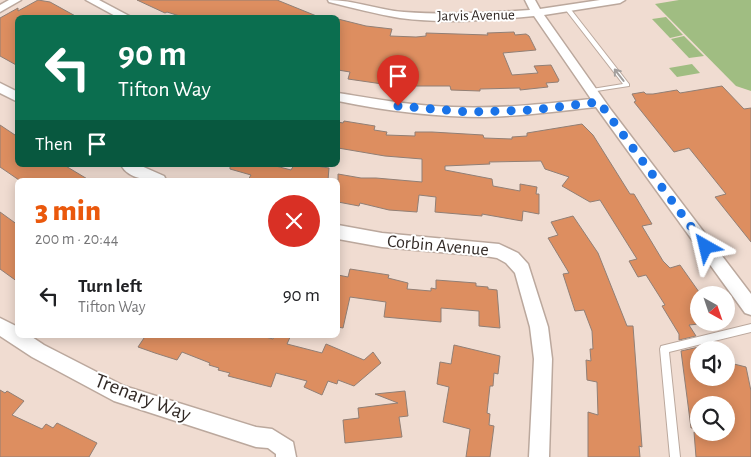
<!DOCTYPE html>
<meta charset="utf-8">
<style>
body{margin:0;font-family:"Alegreya Sans",sans-serif;background:#f2f2f2;color:#202124;height:100vh;display:flex;flex-direction:column;font-size:19px;white-space:nowrap}
*{box-sizing:border-box;margin:0}
p{font-size:16px;color:#757577}
.icon{flex:none;width:28px;height:28px;fill:none;stroke:currentColor;stroke-width:2;stroke-linecap:round;stroke-linejoin:round}
.map{position:relative;flex:1;overflow:hidden}
.panel{position:absolute;left:15px;top:178px;width:325px;height:160px;display:flex;flex-direction:column;background:#fff;border-radius:8px;box-shadow:0 2px 12px #0003}
.panel>*{flex:none}
.guide{position:absolute;left:15px;top:15px;width:325px;height:152px;border-radius:8px;box-shadow:0 2px 12px #0003;background:#0b6e4f;color:#fff;overflow:hidden}
.needle{width:32px;rotate:140deg}
.tools{position:absolute;left:690px;top:286px;display:grid;gap:10px}
.tools a{display:grid;place-items:center;width:45px;height:45px;border-radius:50%;background:#fff;box-shadow:0 2px 12px #0003;font-size:25px}
.pin{position:absolute;display:grid;place-items:center;width:42px;height:42px;color:#fff;margin:-51px -21px;border-radius:50% 50% 50% 0;rotate:-45deg;box-shadow:0 0 5px #0007}
.pin .icon{rotate:45deg}
.me{position:absolute;width:55px;margin:-28px;rotate:323deg;stroke-linejoin:round;filter:drop-shadow(0 0 4px #0008)}
.turn{display:flex;align-items:center;gap:18px;height:105px;padding:0 20px;font-size:22px}
.turn .icon{width:65px;height:65px;stroke-width:2.5}
.turn b{display:block;font-size:35px;line-height:42px}
.then{display:flex;align-items:center;height:48px;padding:0 20px;background:#0003;gap:10px;font-size:19px}
.round{display:grid;place-items:center;flex:none;width:52px;height:52px;border-radius:26px;background:#f2f2f2}
.headline{display:flex;align-items:center;justify-content:space-between;height:85px;padding:0 20px}
h1{font-size:30px;font-weight:800;line-height:38px;color:#ea580c}
ul{padding:0;list-style:none}
li{display:flex;align-items:center;gap:15px;height:65px;padding:0 20px}
li div{flex:1}
li b{display:block;font-size:19px}
li em{font-style:normal}
.map>svg:first-child{display:block}
</style>
<div class="map">
<svg width="751" height="457" viewBox="0 0 751 457">
<rect width="100%" height="100%" fill="#f0dcd1"/>
<!-- green -->
<g fill="#a0bd82">
<path d="M679,0H751V91L736,86L655,4Z"/>
<path d="M666,17L683,35L670,38L652,19Z"/>
<path d="M684,36L704,56L689,58L671,39Z"/>
<path d="M692,64L700,73L677,77L669,68Z"/>
</g>
<!-- building -->
<g fill="#dd8e60" stroke="#917f75">
<path d="M38,0L50,2L79,18H18V66L0,56V18L18,8V11Z"/>
<path d="M137,0H277L319,17L186,18L167,12L165,13Z"/>
<path d="M338,19L366,26L392,29L390,36L416,37L426,36V33L488,35L487,33L514,32L515,35L526,34L529,36L536,50L503,53L512,75L538,73L534,66L551,65L559,80L558,82L546,83L548,87L520,90V88L480,89V91L451,90L450,86H411L410,88L348,79L350,72L338,70Z"/>
<path d="M722,86L744,109L751,108V242L715,197L726,194L689,148L674,152L634,102L636,101L632,94L644,92L646,94H653L677,90L680,93Z"/>
<path d="M344,121L375,126L374,130L387,132L386,135L415,136V132H432L483,135L484,138L512,139V137L527,136V133L582,124L593,135L630,194H634L652,224L642,226L663,261L670,268L680,265L699,292V324L689,325L696,336L679,340V334L662,306L665,305L646,275L638,277L629,261L637,259L600,200L590,202L562,186L569,177L545,169L541,161L489,162L490,164L445,166V170L492,179L493,186L520,191V184L537,187L536,194H539V214L523,211L522,221L482,214V216L435,212L436,197L419,195L417,212L389,210L360,203L359,206L338,202V174L361,178H376L422,182V159L385,156L338,148V122L343,123Z"/>
<path d="M0,125L18,137V165H64L89,180H19L0,167Z"/>
<path d="M230,165H272L291,170L294,165H310L329,168L328,180H248L251,175L230,169Z"/>
<path d="M0,212L18,225V282L0,269Z"/>
<path d="M573,216L598,253L627,326H633L642,447L639,446L640,457H588V412L598,415L597,382L587,380L586,360L591,361L590,349H593L592,331L584,310L575,311L563,274L569,273L548,238L558,235L551,222Z"/>
<path d="M350,269L389,275L388,278L408,283L407,289L431,291V288L436,289V280L476,283V286L488,287V289L497,290L500,328L479,326V311L441,308V322L384,317L386,302L350,297L343,328L338,327V275L348,277Z"/>
<path d="M146,335H258L273,339L274,335H291L287,344L322,353L326,344L364,360L373,352L381,363L354,386L338,380L337,384L328,381L322,395L304,387L307,381L276,373L271,387L228,376L230,373L218,370L219,368L209,365L210,363L182,352L177,360L155,353L138,347Z"/>
<path d="M454,345L500,356L498,374L494,373L493,386H490L487,413L490,414L489,425L494,426L490,457H466L470,429L443,422L449,387L437,384L440,362L451,364Z"/>
<path d="M699,347V378H726V362L746,367L751,391V457H696L694,432H726V405H699V428H691L681,351Z"/>
<path d="M0,390L5,393L7,391L24,401L12,415L42,429L46,424L53,428L57,423L97,443L89,457H0Z"/>
<path d="M405,391L408,416L399,417L402,437L345,443L343,420L359,418L358,408L398,403L375,394Z"/>
</g>
<g fill="none" stroke-linecap="round" stroke-linejoin="round">
<!-- service casing -->
<g stroke="#bba89d" stroke-width="2">
<g id="service">
<path d="M565,7H569L629,84V86L590,92V90L592,89L623,84L565,9Z"/>
<path d="M751,324V332L669,352L680,457H670L660,349L661,346Z"/>
</g>
</g>
<!-- minor casing -->
<g stroke="#bba89d" stroke-width="3">
<g id="minor">
<path d="M9,0H21L0,12V5Z"/>
<path d="M86,0H99L133,18H119Z"/>
<path d="M328,0C354,0 378,10 404,12C446,15 488,13 530,10L525,0H535L540,9L600,0H625L620,3L544,15L611,110L751,294V315L745,313L596,107C559,111 523,116 486,117C436,117 386,111 338,101V93C376,99 414,106 452,107C499,109 545,104 591,99L534,16C490,20 445,24 400,18C376,14 353,8 329,2Z"/>
<path d="M0,83L18,92V102L0,93Z"/>
<path d="M121,165H139L164,176L166,180C151,180 130,181 121,165Z"/>
<path d="M338,225L382,233L499,244L518,253L528,264L548,327L552,359L549,457H529L534,359L530,327L515,273L506,263L497,258L485,256L382,247L338,239Z"/>
<path d="M0,318L18,327V335H29L44,345L124,386L256,427L272,429L293,442L296,457H276V454L268,448L256,447L114,401L32,357L0,336Z"/>
</g>
</g>
<!-- service -->
<use href="#service" fill="#fff" fill-rule="evenodd"/>
<!-- minor -->
<use href="#minor" fill="#fff" fill-rule="evenodd"/>
</g>
<!-- one-way arrows -->
<defs><path id="oneway-shaft" d="M-6 0H5M1.5-3L5.5 0L1.5 3" fill="none" stroke-width="1.6" stroke-linecap="round" stroke-linejoin="round" transform="scale(1.25)"/></defs>
<use stroke="#a39f9d" href="#oneway-shaft" transform="translate(619 75) rotate(-128)"/>
<g fill="none" stroke-linecap="round" stroke-linejoin="round">
<!-- route -->
<path stroke="#1a73e8" stroke-width="9" stroke-dasharray="0 16.2" d="M398,106L469,112L532,110L599,102L706,247"/>
</g>
<g text-anchor="middle" stroke-width="4" stroke-linejoin="round" paint-order="stroke">
<!-- far-street labels -->
<g font-size="15" fill="#322a26" stroke="#fff">
<text transform="translate(476 15) rotate(-1)" y="5">Jarvis Avenue</text>
</g>
<!-- street labels -->
<g font-size="18" fill="#322a26" stroke="#fff">
<text transform="translate(438 245) rotate(5)" y="6">Corbin Avenue</text>
</g>
<!-- near-street labels -->
<g font-size="21" fill="#322a26" stroke="#fff">
<text transform="translate(143 397) rotate(21)" y="7">Trenary Way</text>
</g>
</g>
</svg>
<div class="tools">
<a><svg class="needle" viewBox="-14 -14 28 28"><path d="M0-13l5 13h-10z" fill="#e53935"/><path d="M0 13l5-13h-10z" fill="#757577"/></svg></a>
<a><svg class="icon" aria-label="sound" viewBox="0 0 24 24"><path d="M4 9h4l5-4v14l-5-4H4zM17 9q2 3 0 6"/></svg></a>
<a><svg class="icon" aria-label="search" viewBox="0 0 24 24"><circle cx="10" cy="10" r="6"/><path d="M15 15l6 6"/></svg></a>
</div>
<div class="pin" style="left:398px;top:106px;background:#d93025"><svg class="icon" aria-label="arrive" viewBox="0 0 24 24"><path d="M6 21V4h12l-3 4 3 4H6"/></svg></div>
<svg class="me" style="left:706px;top:247px" viewBox="-20 -20 40 40"><path d="M0-17L14 15 0 8-14 15z" fill="#1a73e8" stroke="#fff" stroke-width="4"/></svg>
<div class="guide">
<div class="turn"><svg class="icon" aria-label="left" viewBox="0 0 24 24"><path d="M17 20v-9H6M10 6l-5 5 5 5"/></svg><div><b>90 m</b>Tifton Way</div></div>
<div class="then">Then<svg class="icon" aria-label="arrive" viewBox="0 0 24 24"><path d="M6 21V4h12l-3 4 3 4H6"/></svg></div>
</div>
<section class="panel">
<div class="headline"><div><h1>3 min</h1><p>200 m · 20:44</p></div><a class="round" style="background:#d93025;color:#fff"><svg class="icon" aria-label="close" viewBox="0 0 24 24"><path d="M6 6l12 12M18 6L6 18"/></svg></a></div>
<ul>
<li><svg class="icon" aria-label="left" viewBox="0 0 24 24"><path d="M17 20v-9H6M10 6l-5 5 5 5"/></svg><div><b>Turn left</b><p>Tifton Way</p></div><em>90 m</em></li>
</ul>
</section>
</div>
